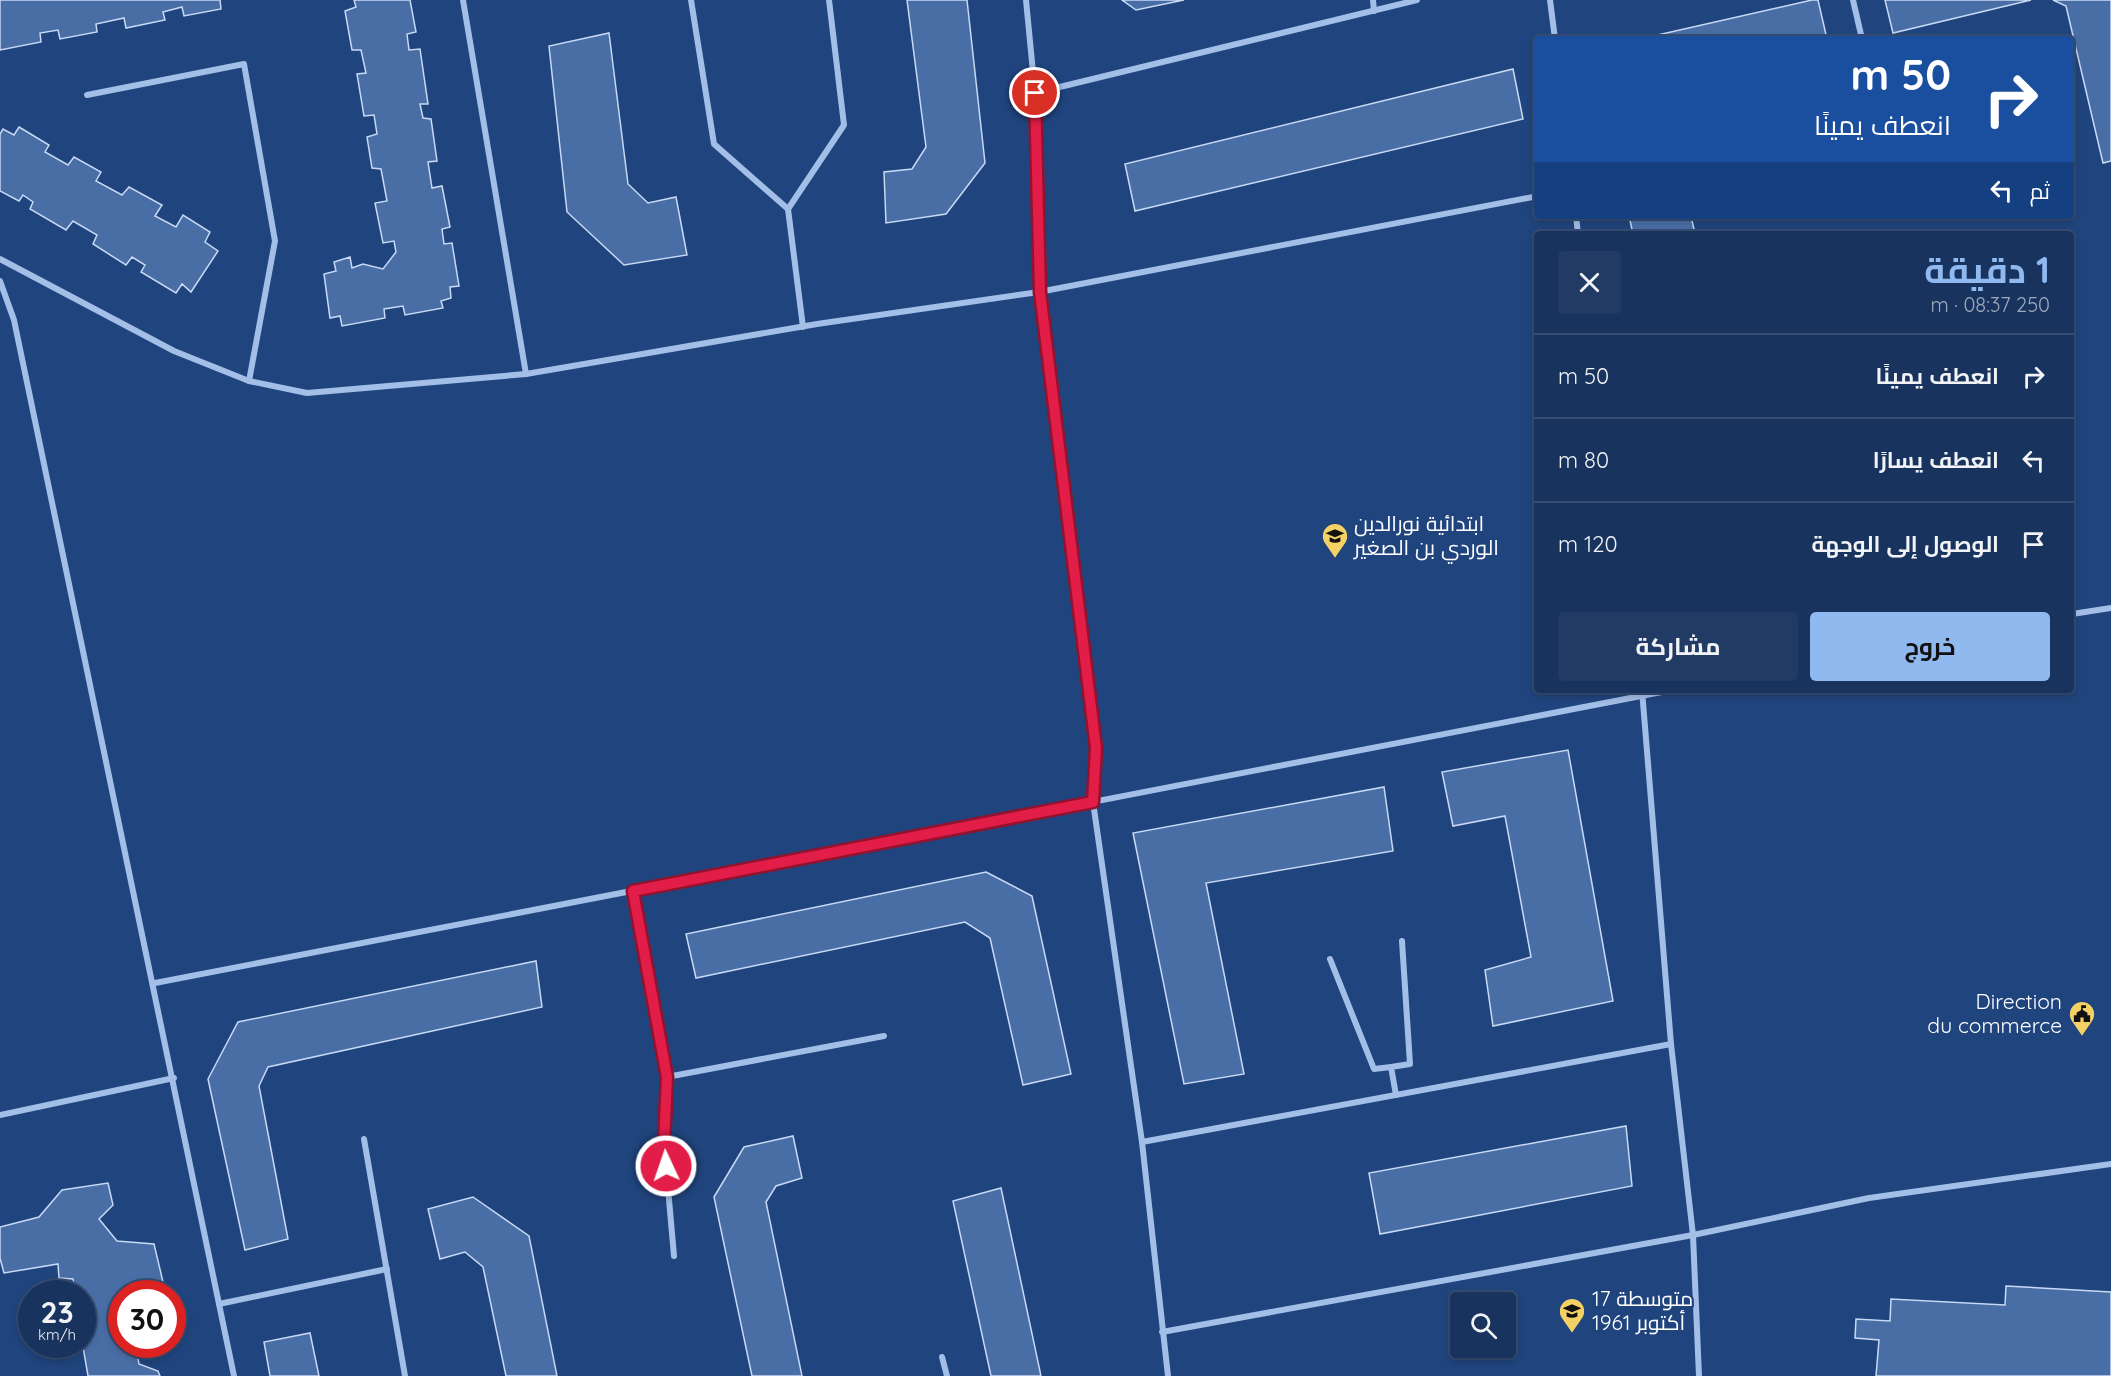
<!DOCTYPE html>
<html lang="ar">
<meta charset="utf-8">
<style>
body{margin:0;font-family:Quicksand,Cairo,sans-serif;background:#213b64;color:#f1f3f6;direction:rtl;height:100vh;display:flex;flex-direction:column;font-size:22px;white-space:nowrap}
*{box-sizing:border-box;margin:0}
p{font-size:20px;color:#9faabc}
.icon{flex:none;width:33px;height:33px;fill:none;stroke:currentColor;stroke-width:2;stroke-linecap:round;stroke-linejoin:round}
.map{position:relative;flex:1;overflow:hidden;direction:ltr}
.sheet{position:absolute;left:1534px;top:231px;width:540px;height:462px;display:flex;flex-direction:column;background:#18335e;border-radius:6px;box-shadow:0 3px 9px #0003,0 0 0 2px #364e73;direction:rtl}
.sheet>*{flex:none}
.top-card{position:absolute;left:1534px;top:36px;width:540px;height:183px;border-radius:6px;box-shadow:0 3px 9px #0003,0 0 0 2px #364e73;direction:rtl;background:#1a4fa0;color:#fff;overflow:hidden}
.controls{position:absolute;left:1450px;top:1292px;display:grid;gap:12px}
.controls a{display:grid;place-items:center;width:66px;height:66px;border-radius:6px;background:#18335e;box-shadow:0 3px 9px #0003,0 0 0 2px #364e73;font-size:30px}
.speed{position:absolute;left:18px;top:1280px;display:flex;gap:12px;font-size:30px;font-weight:700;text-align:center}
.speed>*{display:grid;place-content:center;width:78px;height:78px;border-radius:50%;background:#18335e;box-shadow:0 3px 9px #0003,0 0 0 2px #364e73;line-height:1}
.speed small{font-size:15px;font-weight:400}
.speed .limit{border:9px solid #d22;background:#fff;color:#111}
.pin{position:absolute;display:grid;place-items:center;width:51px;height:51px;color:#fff;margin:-26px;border:3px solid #fff;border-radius:50%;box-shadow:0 2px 6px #0007}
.me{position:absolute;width:66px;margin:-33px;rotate:357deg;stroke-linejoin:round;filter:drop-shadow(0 0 4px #0008)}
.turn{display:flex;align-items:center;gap:21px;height:126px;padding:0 24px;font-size:27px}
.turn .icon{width:78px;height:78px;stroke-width:2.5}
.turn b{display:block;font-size:42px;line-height:51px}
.then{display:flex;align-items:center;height:57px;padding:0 24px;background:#0003;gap:12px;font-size:22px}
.round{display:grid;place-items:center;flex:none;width:63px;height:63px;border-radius:6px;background:#213b64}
.head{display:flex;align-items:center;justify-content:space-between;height:102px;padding:0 24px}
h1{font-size:36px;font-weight:700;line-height:45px;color:#90b9f0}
.primary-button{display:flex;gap:12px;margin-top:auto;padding:12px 24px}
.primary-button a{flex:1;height:69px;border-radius:6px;background:#90b9f0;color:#111;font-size:24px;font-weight:700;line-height:69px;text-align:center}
.primary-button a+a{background:#213b64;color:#f1f3f6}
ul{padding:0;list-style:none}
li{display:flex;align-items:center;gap:18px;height:84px;padding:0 24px;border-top:2px solid #364e73}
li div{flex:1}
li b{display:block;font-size:22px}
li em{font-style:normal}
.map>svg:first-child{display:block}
</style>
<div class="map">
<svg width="2111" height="1376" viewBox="0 0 2111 1376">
<rect width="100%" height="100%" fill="#20447d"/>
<!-- building -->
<g fill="#496ea6" stroke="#c7d9f5" stroke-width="1.5">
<path d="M0,0H220L221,9L184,16L182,7L163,12L165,20L126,28L124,18L96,24L97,32L60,39L58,30L40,33L41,42L0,50Z"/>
<path d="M354,0H410L416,32L407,34L409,50L420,49L428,104H420L423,118L431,119L437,161L428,162L432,188L442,186L450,227L442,229L444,244L452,243L459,286L450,287L451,298L441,301L443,308L405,315L403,306L384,309L385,318L342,326L340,316L330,318L324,274L336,271L334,262L350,257L352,268L363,264L383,269L396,252L394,241L383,243L375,203L387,201L381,169L372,168L367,137L377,134L374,115L364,116L357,74L366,73L361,50H352L345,11L356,7Z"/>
<path d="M907,0H967L985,163L946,214L886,223L884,172L912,169L926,147Z"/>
<path d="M1122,0H1184L1136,10Z"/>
<path d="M1812,0H1818L1827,39H1640Z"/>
<path d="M1885,0H2031L1893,33Z"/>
<path d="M2053,0H2111V161L2103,163L2066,6Z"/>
<path d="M609,33L628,184L648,203L676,197L687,255L624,265L567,212L549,46Z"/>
<path d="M1513,69L1523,119L1135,211L1125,164Z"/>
<path d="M19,127L49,145L45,152L68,165L74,157L101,172L96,181L122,195L129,187L162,205L155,216L176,227L183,215L210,232L205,242L218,251L191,292L182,284L176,293L141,272L145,265L132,257L126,265L93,244L97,235L73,221L66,230L30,209L33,202L23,195L19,201L0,191V134L3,129L14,135Z"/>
<path d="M1629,216H1691L1695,234H1633Z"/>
<path d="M1568,750L1613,1001L1493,1026L1485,970L1531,957L1505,816L1453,826L1442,772Z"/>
<path d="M1384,787L1393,851L1206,883L1244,1074L1184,1084L1133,833Z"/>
<path d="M986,872L1032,896L1071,1074L1023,1085L990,938L965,922L696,978L686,934Z"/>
<path d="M536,961L542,1007L268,1067L259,1086L288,1239L245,1250L208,1079L238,1022Z"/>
<path d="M1626,1126L1632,1186L1380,1234L1369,1173Z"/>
<path d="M793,1136L802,1178L776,1186L766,1202L802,1376H752L714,1197L744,1147Z"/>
<path d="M108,1183L113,1205L99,1219L117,1241L154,1244L163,1282L142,1285L139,1293H122V1344H135L139,1364L158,1371L160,1376H88L82,1341V1293H75L73,1279L59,1278L58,1264L4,1273L0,1258V1227L39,1217L62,1190Z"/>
<path d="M1001,1188L1041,1376H991L953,1201Z"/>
<path d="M473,1197L529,1236L557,1376H506L483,1267L465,1252L440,1259L428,1209Z"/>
<path d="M2006,1286L2111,1292V1376H1876L1879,1340L1855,1338L1856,1319L1890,1321L1891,1299L2005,1305Z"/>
<path d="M310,1333L319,1376H270L264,1342Z"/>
</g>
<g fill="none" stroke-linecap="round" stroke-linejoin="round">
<!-- minor -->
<g stroke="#a3bee7" stroke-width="6">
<path d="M463,0L526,374"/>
<path d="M691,0L714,144L788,209"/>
<path d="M1026,0L1035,93L1039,292L1096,748L1093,802L1142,1142L1168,1376"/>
<path d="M1373,0L1374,11"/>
<path d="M1550,0L1555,39"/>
<path d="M1853,0L1862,39"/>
<path d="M1035,93L1417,0"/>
<path d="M87,95L244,64L275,241L249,381"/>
<path d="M1576,216L1578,234"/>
<path d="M0,259L174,351L249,381L307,393L526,374L817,324L1039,292L1538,196"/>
<path d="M0,281L14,320C90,671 163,1023 234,1376"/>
<path d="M803,327L788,209L844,125L829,0"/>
<path d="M2072,614L2111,608"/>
<path d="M1642,690L1671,1044L1693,1235L1699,1376"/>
<path d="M633,891L667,1077L664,1143L674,1256"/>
<path d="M1330,959L1374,1069L1391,1067"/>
<path d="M155,983L1672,690"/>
<path d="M667,1077L884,1036"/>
<path d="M1396,1095L1391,1067L1410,1064L1402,941"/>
<path d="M0,1115L174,1078"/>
<path d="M364,1139L405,1376"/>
<path d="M1142,1142L1671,1044"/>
<path d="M219,1304L387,1269"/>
<path d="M1162,1332L1693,1235L1869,1198L2111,1164"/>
<path d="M942,1357L947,1376"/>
</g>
</g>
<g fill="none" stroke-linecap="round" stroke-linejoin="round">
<!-- route casing -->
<g stroke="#92132f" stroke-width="15">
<path id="route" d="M666,1166L664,1143L667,1077L633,891L1093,802L1096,748L1040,292L1035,93"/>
</g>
<!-- route -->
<use href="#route" stroke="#e11d48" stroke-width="10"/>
</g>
<!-- icons -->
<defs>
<g id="school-pin" transform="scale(1.35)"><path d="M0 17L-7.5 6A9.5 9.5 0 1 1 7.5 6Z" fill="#f4d164" stroke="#20447d"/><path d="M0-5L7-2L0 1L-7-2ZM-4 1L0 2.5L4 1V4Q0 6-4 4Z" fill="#111"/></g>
<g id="civic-pin" transform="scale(1.35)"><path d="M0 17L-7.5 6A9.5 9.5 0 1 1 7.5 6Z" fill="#f4d164" stroke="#20447d"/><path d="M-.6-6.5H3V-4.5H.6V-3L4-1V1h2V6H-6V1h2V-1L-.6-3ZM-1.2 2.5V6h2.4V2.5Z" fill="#111"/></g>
</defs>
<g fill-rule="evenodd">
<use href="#school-pin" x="1335" y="536"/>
<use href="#civic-pin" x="2082" y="1014"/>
<use href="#school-pin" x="1572" y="1311"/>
</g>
<g text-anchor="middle" stroke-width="4.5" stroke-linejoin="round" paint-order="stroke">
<!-- poi labels -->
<g font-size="21" fill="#fff" stroke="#20447d" text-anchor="start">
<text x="1354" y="531">ابتدائية نورالدين<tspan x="1354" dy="24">الوردي بن الصغير</tspan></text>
<text x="2062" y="1009" text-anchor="end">Direction<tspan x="2062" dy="24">du commerce</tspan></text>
<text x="1592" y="1306">متوسطة 17<tspan x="1592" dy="24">أكتوبر 1961</tspan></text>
</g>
</g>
</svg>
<div class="controls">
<a><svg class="icon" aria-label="search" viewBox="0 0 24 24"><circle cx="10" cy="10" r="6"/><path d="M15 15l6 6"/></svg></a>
</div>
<div class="speed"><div>23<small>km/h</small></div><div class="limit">30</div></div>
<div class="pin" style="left:1035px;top:93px;background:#d93025"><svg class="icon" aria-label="arrive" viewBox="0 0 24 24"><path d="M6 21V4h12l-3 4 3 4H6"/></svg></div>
<svg class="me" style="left:666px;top:1166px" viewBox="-20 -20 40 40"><circle r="17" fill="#e11d48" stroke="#fff" stroke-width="3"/><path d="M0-11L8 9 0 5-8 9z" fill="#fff"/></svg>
<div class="top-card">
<div class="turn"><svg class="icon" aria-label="right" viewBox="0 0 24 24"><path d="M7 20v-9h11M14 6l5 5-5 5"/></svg><div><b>50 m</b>انعطف يمينًا</div></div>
<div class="then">ثم<svg class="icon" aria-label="left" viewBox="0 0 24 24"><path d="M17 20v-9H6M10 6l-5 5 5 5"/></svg></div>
</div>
<section class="sheet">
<div class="head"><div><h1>1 دقيقة</h1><p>250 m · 08:37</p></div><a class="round"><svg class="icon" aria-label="close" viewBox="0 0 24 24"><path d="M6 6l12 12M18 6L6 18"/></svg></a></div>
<ul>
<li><svg class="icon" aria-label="right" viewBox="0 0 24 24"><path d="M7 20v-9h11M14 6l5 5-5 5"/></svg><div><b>انعطف يمينًا</b></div><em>50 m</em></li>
<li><svg class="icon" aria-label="left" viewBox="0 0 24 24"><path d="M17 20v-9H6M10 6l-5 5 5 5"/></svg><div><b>انعطف يسارًا</b></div><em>80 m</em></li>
<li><svg class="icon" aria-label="arrive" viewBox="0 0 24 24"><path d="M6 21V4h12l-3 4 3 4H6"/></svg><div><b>الوصول إلى الوجهة</b></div><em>120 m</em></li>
</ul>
<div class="primary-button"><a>خروج</a><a>مشاركة</a></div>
</section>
</div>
